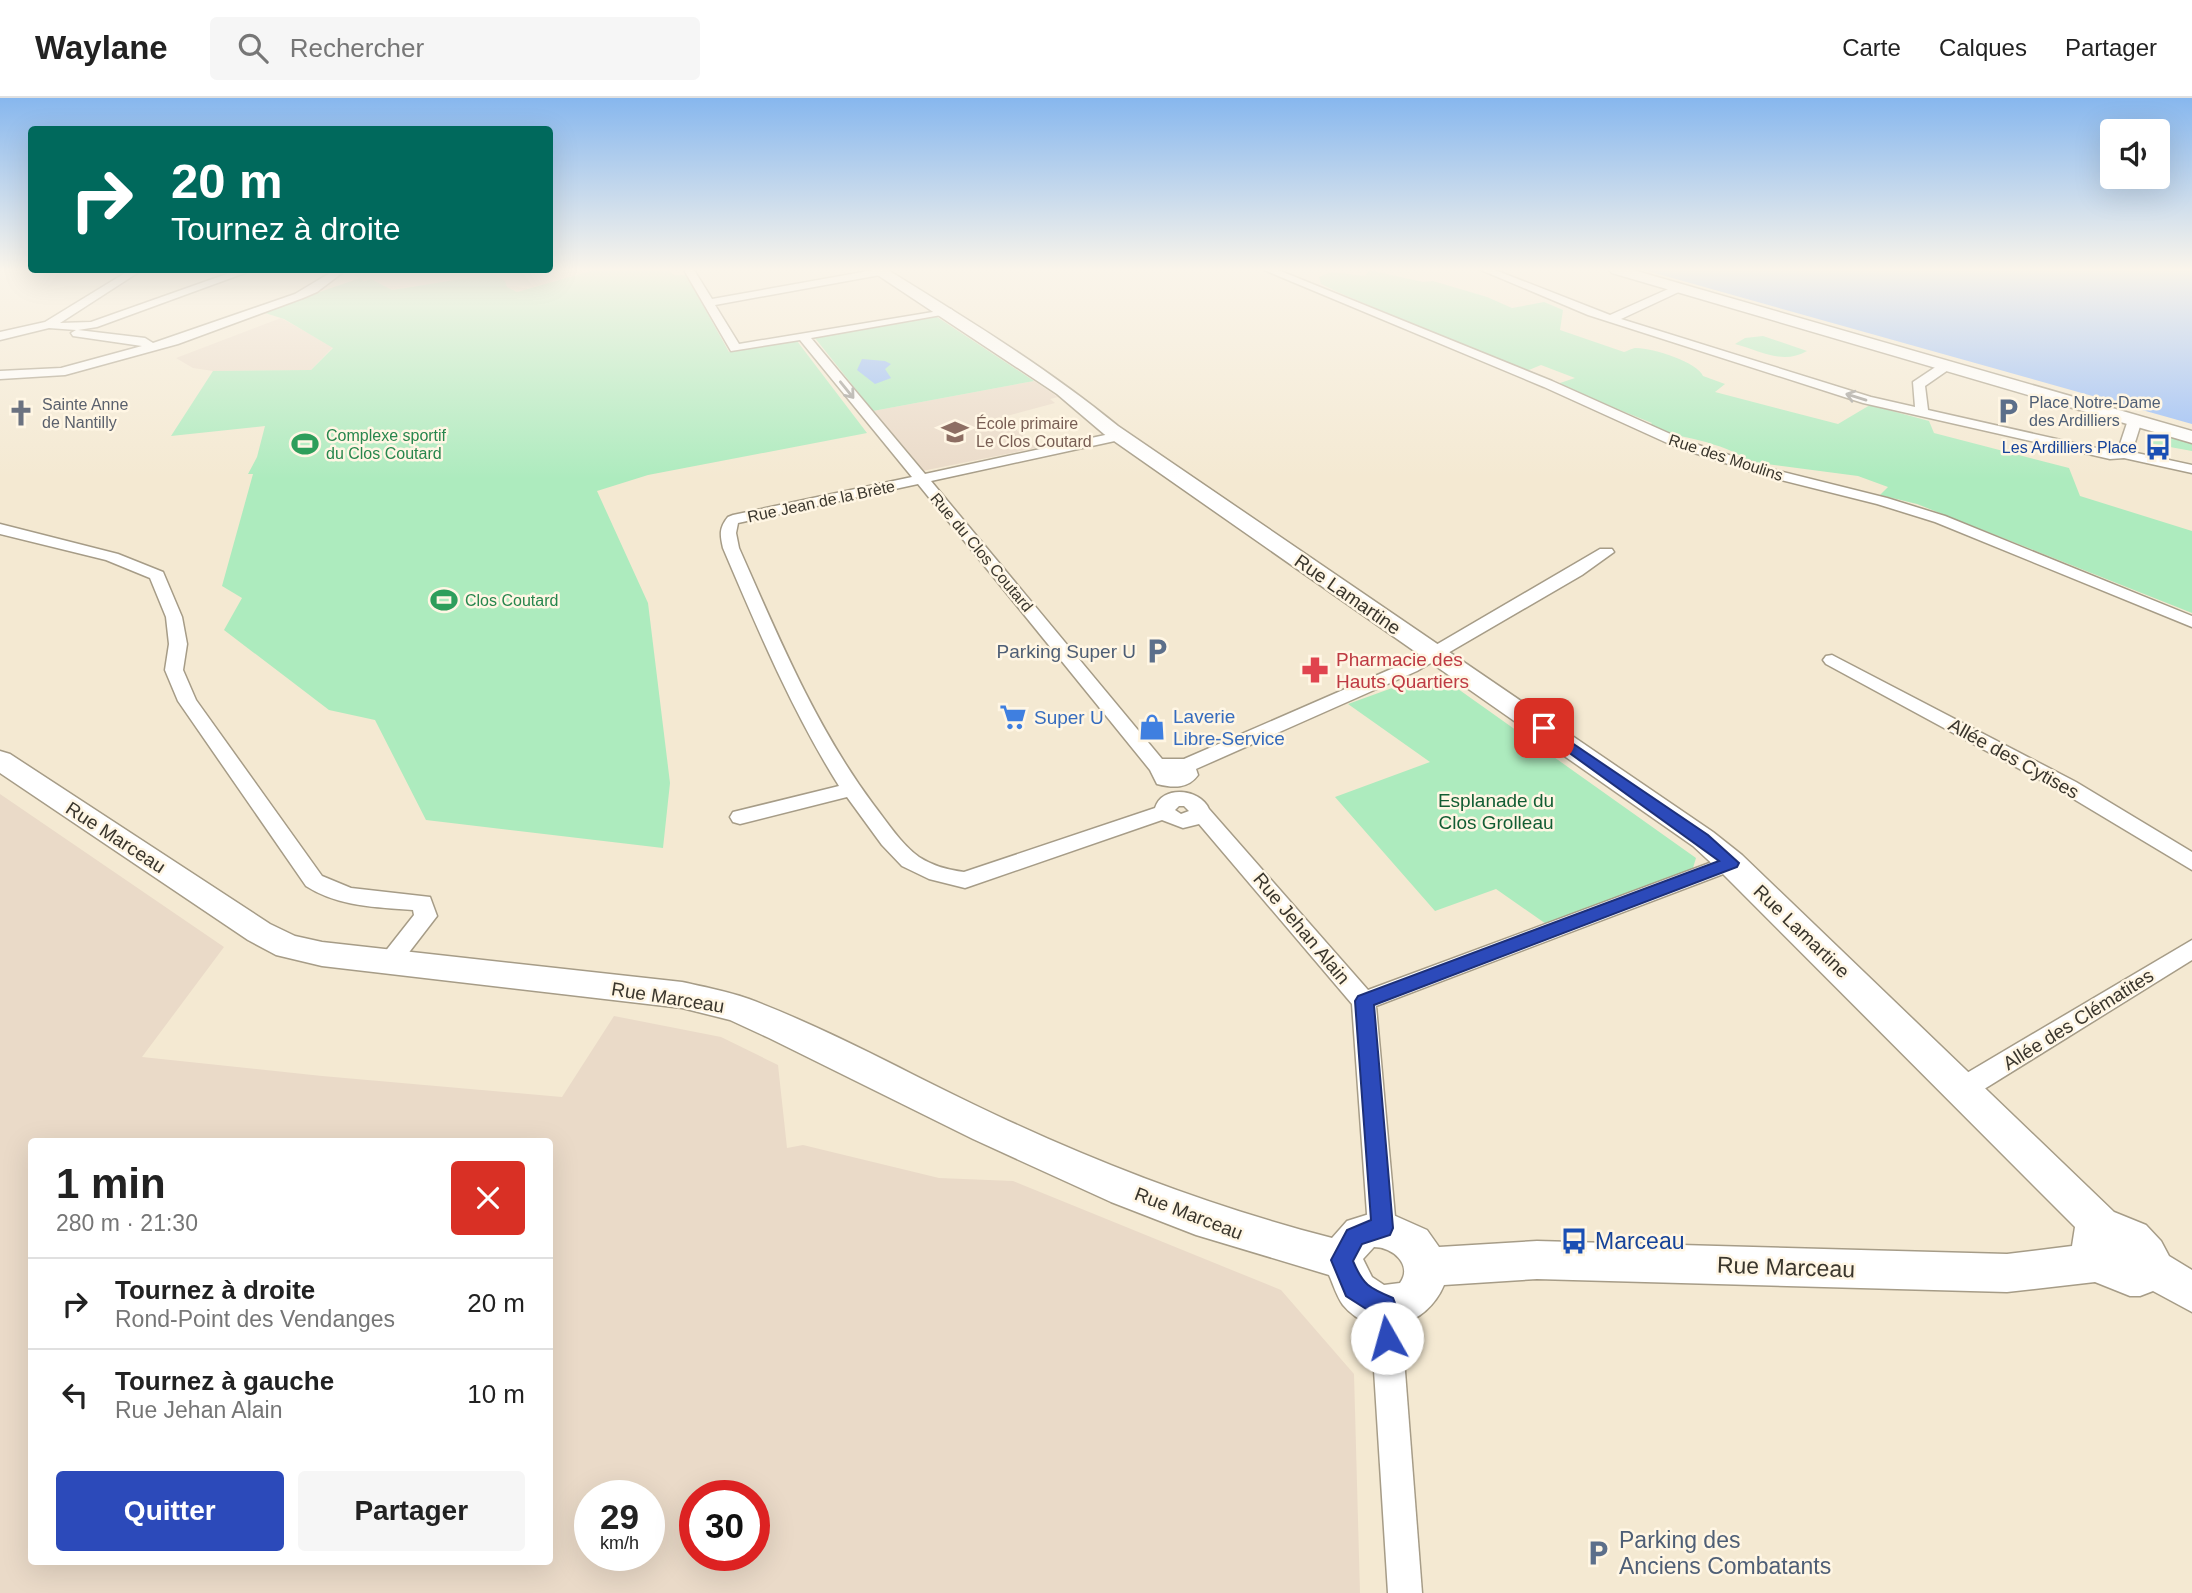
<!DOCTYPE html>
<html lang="fr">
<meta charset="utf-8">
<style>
body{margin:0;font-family:Helvetica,sans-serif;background:#f6f6f6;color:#222;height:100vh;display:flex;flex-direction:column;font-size:26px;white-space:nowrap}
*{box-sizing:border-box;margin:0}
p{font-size:23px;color:#767676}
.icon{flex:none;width:38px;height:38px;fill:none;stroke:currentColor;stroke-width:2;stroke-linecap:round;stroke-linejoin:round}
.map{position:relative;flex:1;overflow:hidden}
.details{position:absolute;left:28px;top:1040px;width:525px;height:427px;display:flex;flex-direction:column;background:#fff;border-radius:7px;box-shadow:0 7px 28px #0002}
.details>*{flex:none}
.hud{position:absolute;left:28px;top:28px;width:525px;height:147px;border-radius:7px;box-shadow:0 7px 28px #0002;background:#00695c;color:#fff;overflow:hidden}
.buttons{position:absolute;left:2100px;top:21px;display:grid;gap:14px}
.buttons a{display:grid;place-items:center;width:70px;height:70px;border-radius:7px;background:#fff;box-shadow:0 7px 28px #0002;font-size:35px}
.speed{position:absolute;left:574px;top:1382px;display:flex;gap:14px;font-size:35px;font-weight:700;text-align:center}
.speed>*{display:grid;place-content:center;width:91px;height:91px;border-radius:50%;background:#fff;box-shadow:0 7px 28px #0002;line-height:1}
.speed small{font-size:18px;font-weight:400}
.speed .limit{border:10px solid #d22;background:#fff;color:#111}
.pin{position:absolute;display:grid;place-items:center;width:60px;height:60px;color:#fff;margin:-30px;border-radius:14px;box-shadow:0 4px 10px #0006}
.me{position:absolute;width:77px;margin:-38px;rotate:353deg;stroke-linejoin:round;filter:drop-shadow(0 0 5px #0008)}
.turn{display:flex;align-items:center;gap:24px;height:147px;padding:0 28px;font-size:32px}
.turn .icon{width:91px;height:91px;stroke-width:2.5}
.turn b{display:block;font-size:49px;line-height:60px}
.round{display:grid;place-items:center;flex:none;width:74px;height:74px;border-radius:7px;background:#f6f6f6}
.headline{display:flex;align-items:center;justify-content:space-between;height:119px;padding:0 28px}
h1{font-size:42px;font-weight:700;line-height:52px}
.action{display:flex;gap:14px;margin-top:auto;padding:14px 28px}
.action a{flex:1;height:80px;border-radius:7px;background:#2c4aba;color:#fff;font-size:28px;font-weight:700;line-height:80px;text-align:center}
.action a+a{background:#f6f6f6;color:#222}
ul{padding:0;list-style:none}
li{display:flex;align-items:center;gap:21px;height:91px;padding:0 28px;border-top:2px solid #e0e0e0}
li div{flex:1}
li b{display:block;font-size:26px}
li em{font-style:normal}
header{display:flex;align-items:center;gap:42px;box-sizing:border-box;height:98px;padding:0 35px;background:#fff;border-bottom:2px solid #e0e0e0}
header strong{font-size:33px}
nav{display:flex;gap:38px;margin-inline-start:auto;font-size:24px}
.search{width:490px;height:63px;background:#f6f6f6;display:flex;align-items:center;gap:18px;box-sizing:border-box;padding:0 24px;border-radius:7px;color:#767676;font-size:26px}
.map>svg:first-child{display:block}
</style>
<header>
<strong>Waylane</strong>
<div class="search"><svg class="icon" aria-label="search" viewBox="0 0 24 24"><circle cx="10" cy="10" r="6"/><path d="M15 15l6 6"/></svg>Rechercher</div>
<nav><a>Carte</a><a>Calques</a><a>Partager</a></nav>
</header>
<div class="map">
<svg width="2192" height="1495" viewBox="0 0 2192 1495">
<rect width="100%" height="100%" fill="#f4e9d2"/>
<!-- education -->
<g fill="#eadac8" fill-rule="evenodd">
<path d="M346,172H594L517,194L507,189L413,188L392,192L371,181L364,183Z"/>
<path d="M281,220L333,249L311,272L213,273L193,270L176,260Z"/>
<path d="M1034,283L1058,299L1050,301L1055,305L1003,319L1036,350L922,373L873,313Z"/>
<path d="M0,696L224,849L142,959L322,978L562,999L614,918L721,939L778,967L787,1050L803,1047L939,1080L1013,1083L1281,1192L1354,1276L1360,1495H0ZM32,1043H550V1463H32ZM649,1398V1458H590V1398ZM754,1398V1458H695V1398Z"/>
</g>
<!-- green -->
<g fill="#adebbe">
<path d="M594,172H668L674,177H686L729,254L797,243L867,335L648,377L597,393L648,505L670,685L663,750L426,722L375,622L329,612L224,532L242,500L222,488L253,376H248L257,359L265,328L171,338L213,273L311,272L333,250L284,221L262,214L360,180L364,183L371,181L392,192L493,176L505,183L507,189L517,194Z"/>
<path d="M1369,172L1423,184L1433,183L1487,199L1512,210L1544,204L1563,212L1560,232L1624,254C1625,254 1633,250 1635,250C1650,249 1698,264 1703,278L1725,286L1715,294L1838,326L1870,307L1929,323L1934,335L2069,370L2080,398L2192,433V515L1917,406L1880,397L1888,389L1858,378L1751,364C1721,343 1680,339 1645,330L1652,325L1617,311L1610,314L1557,286L1575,280L1541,267L1524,274L1340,195L1321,186L1319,179L1331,174L1365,178Z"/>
<path d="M937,219L1034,283L873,313L815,240Z"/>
<path d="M1763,238L1807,253C1783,267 1761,253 1735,246L1745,240Z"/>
<path d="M2152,333L2192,345V353L2148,345Z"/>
<path d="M1417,581H1444L1696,760L1689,783L1549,828L1496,791L1435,813L1335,699L1430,664L1348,606Z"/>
</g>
<!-- water -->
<g fill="#96bcf8">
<path d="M1644,172H2192V326Z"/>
<path d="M862,261L885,263L891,266L885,271L891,280L875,286L857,272Z"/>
</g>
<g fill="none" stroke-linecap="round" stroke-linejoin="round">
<!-- street casing -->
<g stroke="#a69c87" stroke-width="3">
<g id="street">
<path d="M130,172H142L60,225L91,224L238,172H253L97,229L78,232L145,240L153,245L295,196L330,175L328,172H340L342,175L317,194L303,200L178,246L65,277L0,281V273L61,270L142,248L73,238L71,235L76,232L49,230L0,242V234L45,224Z"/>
<path d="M684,172H694L712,201L874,172L885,174L880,177L715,207L739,246L951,211L953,213L947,216L811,240L925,376L1119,334L1124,335V341L931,383L1162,661H1184L1405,565L1600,451H1612L1614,454L1582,477L1417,573L1196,671L1198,677C1188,691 1173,690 1157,686L1150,672L918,386L738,425L736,435L739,450C778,538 815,628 873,706C887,724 901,746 919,759C933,768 948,772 964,774L1155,710C1162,686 1201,691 1209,711L1368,892L1723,760L1731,757L1739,760L1742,765L1739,770L1376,908L1396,1130L1392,1139L1382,1143L1372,1139L1368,1130L1352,906L1199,726L1183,730L1162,722L965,790L929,781L902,768L882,747L847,699L740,726L733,724L730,719L733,714L839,688C792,613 758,532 723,450C720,437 719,430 728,419L733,417L912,379L800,242L731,253ZM1179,708H1184L1189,713L1181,716L1175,712Z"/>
<path d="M1264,172H1278L1552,283L1686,343L1775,372L1887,400L1945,418L2192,518V529L1935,424L1877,406L1765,378L1676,349L1544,289Z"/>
<path d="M1481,172H1495L1610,217L1675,188H1683V192L1621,221L1871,299L1915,309L1913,284L1943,264H1951V270L1925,288L1928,312L2110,353L2118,352L2128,322L2135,318L2142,322L2132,354L2192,367V375L2124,360L2110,361L1863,305L1588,217Z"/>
<path d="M0,426L118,456L163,474L182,519L187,546L183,572L196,602L322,778L351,790L430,799L437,818L397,870L389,873L381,870L377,864L414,817L413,812C376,809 339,809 306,788L178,603L165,572L169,546L166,519L150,480L106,462L0,436Z"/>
<path d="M1832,557L2076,684L2192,754V772L2062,694L1826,566L1823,562L1826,558Z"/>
<path d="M2192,842V862L1973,998L1964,1001L1955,998L1951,990L1955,982Z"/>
<path d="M1385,1194L1395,1198L1400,1208L1422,1495H1388L1370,1208L1375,1198Z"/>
</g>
</g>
<!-- secondary casing -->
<g stroke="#a69c87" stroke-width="3">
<g id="secondary">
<path d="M870,172H888C967,221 1046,269 1118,328L1713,734L1742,757L2114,1114L2146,1127L2161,1143L2169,1158L2192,1172V1214L2153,1193L2140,1198H2130L2095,1184L2007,1194L1537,1181L1444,1187C1427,1228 1375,1245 1343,1207C1337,1199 1333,1186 1329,1177L1196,1137L1111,1104L973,1041L769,940L730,922L682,910L322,868L276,857L248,842L0,675V653L10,656L270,826L295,838L322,844L682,884C704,889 727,893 749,901C834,933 916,980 998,1018C1107,1069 1216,1110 1332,1140L1347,1123L1382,1112L1427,1132L1439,1149L1537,1143L2007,1156L2072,1148L2075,1129L1720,773L1693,748L1104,336L1057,296ZM1374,1149C1393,1149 1413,1167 1400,1185L1384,1187L1372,1179L1363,1161Z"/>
<path d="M1609,172H1633L2192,333V345L1612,175Z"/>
</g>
</g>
<!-- street -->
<use href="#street" fill="#fff" fill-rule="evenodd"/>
<!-- secondary -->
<use href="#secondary" fill="#fff" fill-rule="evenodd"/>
</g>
<!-- one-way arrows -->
<defs><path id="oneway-shaft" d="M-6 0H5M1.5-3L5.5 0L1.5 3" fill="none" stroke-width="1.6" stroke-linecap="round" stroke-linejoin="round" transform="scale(1.75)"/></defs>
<g stroke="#9c9a96">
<use href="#oneway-shaft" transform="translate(847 292) rotate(51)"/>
<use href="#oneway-shaft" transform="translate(1856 299) rotate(-163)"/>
</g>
<!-- sky -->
<linearGradient id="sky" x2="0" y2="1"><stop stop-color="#87b7ee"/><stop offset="0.45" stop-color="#faf5eb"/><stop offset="1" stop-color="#faf5eb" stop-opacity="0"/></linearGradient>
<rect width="2192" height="381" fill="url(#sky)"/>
<!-- route -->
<path fill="#2c4aba" stroke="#1d3079" stroke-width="2" d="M1544,626L1708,737L1739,765L1737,769L1374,907L1393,1130L1390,1137L1362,1146L1353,1163C1363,1187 1369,1190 1393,1200C1399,1213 1400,1235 1395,1248L1387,1251L1379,1248L1375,1240L1374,1216L1346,1198L1331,1162L1347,1132L1371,1122L1355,903L1358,898L1719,763L1539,633L1537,630Z"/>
<!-- icons -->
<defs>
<g id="parking-bare" transform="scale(2.1)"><path d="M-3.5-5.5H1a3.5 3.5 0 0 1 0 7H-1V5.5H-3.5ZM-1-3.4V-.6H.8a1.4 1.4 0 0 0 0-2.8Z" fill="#5c6f8a" stroke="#fff6e4" stroke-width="2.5" paint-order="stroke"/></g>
<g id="church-bare" transform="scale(2.1)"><path d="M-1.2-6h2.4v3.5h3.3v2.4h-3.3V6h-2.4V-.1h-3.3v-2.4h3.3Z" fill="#6b7280" stroke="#fff6e4" stroke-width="2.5" paint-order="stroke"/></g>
<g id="school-bare" transform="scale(2.1)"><path d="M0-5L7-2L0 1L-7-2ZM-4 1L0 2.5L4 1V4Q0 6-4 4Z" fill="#8d6e63" stroke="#fff6e4" stroke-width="2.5" paint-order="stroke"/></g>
<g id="stadium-bare" transform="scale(2.1)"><path d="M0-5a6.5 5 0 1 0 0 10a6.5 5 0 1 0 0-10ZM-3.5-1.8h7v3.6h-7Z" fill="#2e9e5b" stroke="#fff6e4" stroke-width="2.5" paint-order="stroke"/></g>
<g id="bus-bare" transform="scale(2.1)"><path d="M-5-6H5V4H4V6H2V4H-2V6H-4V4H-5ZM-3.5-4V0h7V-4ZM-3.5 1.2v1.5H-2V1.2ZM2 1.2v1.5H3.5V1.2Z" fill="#1a4fb4" stroke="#fff6e4" stroke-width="2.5" paint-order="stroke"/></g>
<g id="pharmacy-bare" transform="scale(2.1)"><path d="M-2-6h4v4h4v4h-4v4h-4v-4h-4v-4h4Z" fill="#e0444e" stroke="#fff6e4" stroke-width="2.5" paint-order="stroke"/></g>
<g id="supermarket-bare" transform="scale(2.1)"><path d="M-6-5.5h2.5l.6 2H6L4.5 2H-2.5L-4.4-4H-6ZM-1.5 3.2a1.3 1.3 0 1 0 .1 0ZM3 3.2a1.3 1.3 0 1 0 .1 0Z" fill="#3f7fe0" stroke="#fff6e4" stroke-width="2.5" paint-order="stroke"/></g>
<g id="shop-bare" transform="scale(2.1)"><path d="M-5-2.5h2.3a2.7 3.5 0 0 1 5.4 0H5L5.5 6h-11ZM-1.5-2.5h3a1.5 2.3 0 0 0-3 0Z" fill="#3f7fe0" stroke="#fff6e4" stroke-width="2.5" paint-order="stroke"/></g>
</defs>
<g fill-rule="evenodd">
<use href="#parking-bare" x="2008" y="313"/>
<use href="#church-bare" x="21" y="315"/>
<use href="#school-bare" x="955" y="334"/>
<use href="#stadium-bare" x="305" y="346"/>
<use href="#bus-bare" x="2158" y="349"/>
<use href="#stadium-bare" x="444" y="502"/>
<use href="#parking-bare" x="1157" y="553"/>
<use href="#pharmacy-bare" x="1315" y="572"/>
<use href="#supermarket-bare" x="1013" y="619"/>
<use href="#shop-bare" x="1152" y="629"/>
<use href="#bus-bare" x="1574" y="1143"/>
<use href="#parking-bare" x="1598" y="1455"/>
</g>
<g text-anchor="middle" stroke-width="5" stroke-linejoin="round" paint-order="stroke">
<!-- far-service labels -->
<g font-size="16" fill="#4e5e75" stroke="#fff6e4" text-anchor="start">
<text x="2029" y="310">Place Notre-Dame<tspan x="2029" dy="18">des Ardilliers</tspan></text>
</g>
<!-- far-worship labels -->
<g font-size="16" fill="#5b616d" stroke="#fff6e4" text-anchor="start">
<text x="42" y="312">Sainte Anne<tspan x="42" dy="18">de Nantilly</tspan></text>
</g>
<!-- far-education labels -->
<g font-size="16" fill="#785e54" stroke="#fff6e4" text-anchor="start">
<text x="976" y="331">École primaire<tspan x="976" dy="18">Le Clos Coutard</tspan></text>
</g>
<!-- far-leisure labels -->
<g font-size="16" fill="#27864d" stroke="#fff6e4" text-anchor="start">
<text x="326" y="343">Complexe sportif<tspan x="326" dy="18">du Clos Coutard</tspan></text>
<text x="465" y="508">Clos Coutard</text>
</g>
<!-- far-transit labels -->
<g font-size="16" fill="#164399" stroke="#fff6e4" text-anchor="end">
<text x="2137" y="355">Les Ardilliers Place</text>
</g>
<!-- far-street labels -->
<g font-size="16" fill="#3a362d" stroke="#fff6e4">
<text transform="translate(1726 359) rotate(18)" y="6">Rue des Moulins</text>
<text transform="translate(821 403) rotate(-12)" y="6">Rue Jean de la Brète</text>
<text transform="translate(982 454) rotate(50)" y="6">Rue du Clos Coutard</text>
</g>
<!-- street labels -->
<g font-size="19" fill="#3a362d" stroke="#fff6e4">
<text transform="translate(1348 496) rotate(35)" y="7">Rue Lamartine</text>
<text transform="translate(2014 660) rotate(29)" y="7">Allée des Cytises</text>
<text transform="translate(116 739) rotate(33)" y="7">Rue Marceau</text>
<text transform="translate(1302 830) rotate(50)" y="7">Rue Jehan Alain</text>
<text transform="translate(1802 833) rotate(44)" y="7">Rue Lamartine</text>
<text transform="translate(668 899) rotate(9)" y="7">Rue Marceau</text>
<text transform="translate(2078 921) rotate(-32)" y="7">Allée des Clématites</text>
<text transform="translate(1189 1115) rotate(21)" y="7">Rue Marceau</text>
</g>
<!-- service labels -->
<g font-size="19" fill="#4e5e75" stroke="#fff6e4" text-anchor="end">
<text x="1136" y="560">Parking Super U</text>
</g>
<!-- health labels -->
<g font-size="19" fill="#be3a42" stroke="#fff6e4" text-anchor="start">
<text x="1336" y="568">Pharmacie des<tspan x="1336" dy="22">Hauts Quartiers</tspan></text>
</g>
<!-- shop labels -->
<g font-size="19" fill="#366cbe" stroke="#fff6e4" text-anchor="start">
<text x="1173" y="625">Laverie<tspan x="1173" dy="22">Libre-Service</tspan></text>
<text x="1034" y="626">Super U</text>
</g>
<!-- park labels -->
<g font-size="19" fill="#125d33" stroke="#fff6e4">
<text x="1496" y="709">Esplanade du<tspan x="1496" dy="22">Clos Grolleau</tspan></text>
</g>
<!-- near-transit labels -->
<g font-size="23" fill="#164399" stroke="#fff6e4" text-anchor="start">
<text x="1595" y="1151">Marceau</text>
</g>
<!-- near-street labels -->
<g font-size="23" fill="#3a362d" stroke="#fff6e4">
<text transform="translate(1786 1169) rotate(2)" y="8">Rue Marceau</text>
</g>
<!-- near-service labels -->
<g font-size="23" fill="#4e5e75" stroke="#fff6e4" text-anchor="start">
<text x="1619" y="1450">Parking des<tspan x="1619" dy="26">Anciens Combatants</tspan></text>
</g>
</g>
</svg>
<div class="buttons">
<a><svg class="icon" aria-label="sound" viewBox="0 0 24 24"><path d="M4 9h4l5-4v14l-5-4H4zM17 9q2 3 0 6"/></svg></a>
</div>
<div class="speed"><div>29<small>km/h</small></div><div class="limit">30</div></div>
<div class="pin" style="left:1544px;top:630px;background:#d93025"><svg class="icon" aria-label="arrive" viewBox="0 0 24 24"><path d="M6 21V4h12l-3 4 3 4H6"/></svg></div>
<svg class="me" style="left:1387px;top:1240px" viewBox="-20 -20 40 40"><circle r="19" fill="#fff"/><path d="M0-13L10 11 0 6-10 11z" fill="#2c4aba"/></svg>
<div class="hud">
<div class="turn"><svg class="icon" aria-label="right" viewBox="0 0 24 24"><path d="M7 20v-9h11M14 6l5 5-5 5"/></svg><div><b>20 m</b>Tournez à droite</div></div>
</div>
<section class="details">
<div class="headline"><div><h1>1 min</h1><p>280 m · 21:30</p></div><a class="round" style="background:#d93025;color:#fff"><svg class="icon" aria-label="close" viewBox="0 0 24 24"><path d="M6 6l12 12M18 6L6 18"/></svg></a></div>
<ul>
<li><svg class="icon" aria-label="right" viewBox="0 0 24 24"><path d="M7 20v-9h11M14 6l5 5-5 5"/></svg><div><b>Tournez à droite</b><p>Rond-Point des Vendanges</p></div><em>20 m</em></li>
<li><svg class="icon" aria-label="left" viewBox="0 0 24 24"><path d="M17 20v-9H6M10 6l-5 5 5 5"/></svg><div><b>Tournez à gauche</b><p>Rue Jehan Alain</p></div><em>10 m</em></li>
</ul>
<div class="action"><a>Quitter</a><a>Partager</a></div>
</section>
</div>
